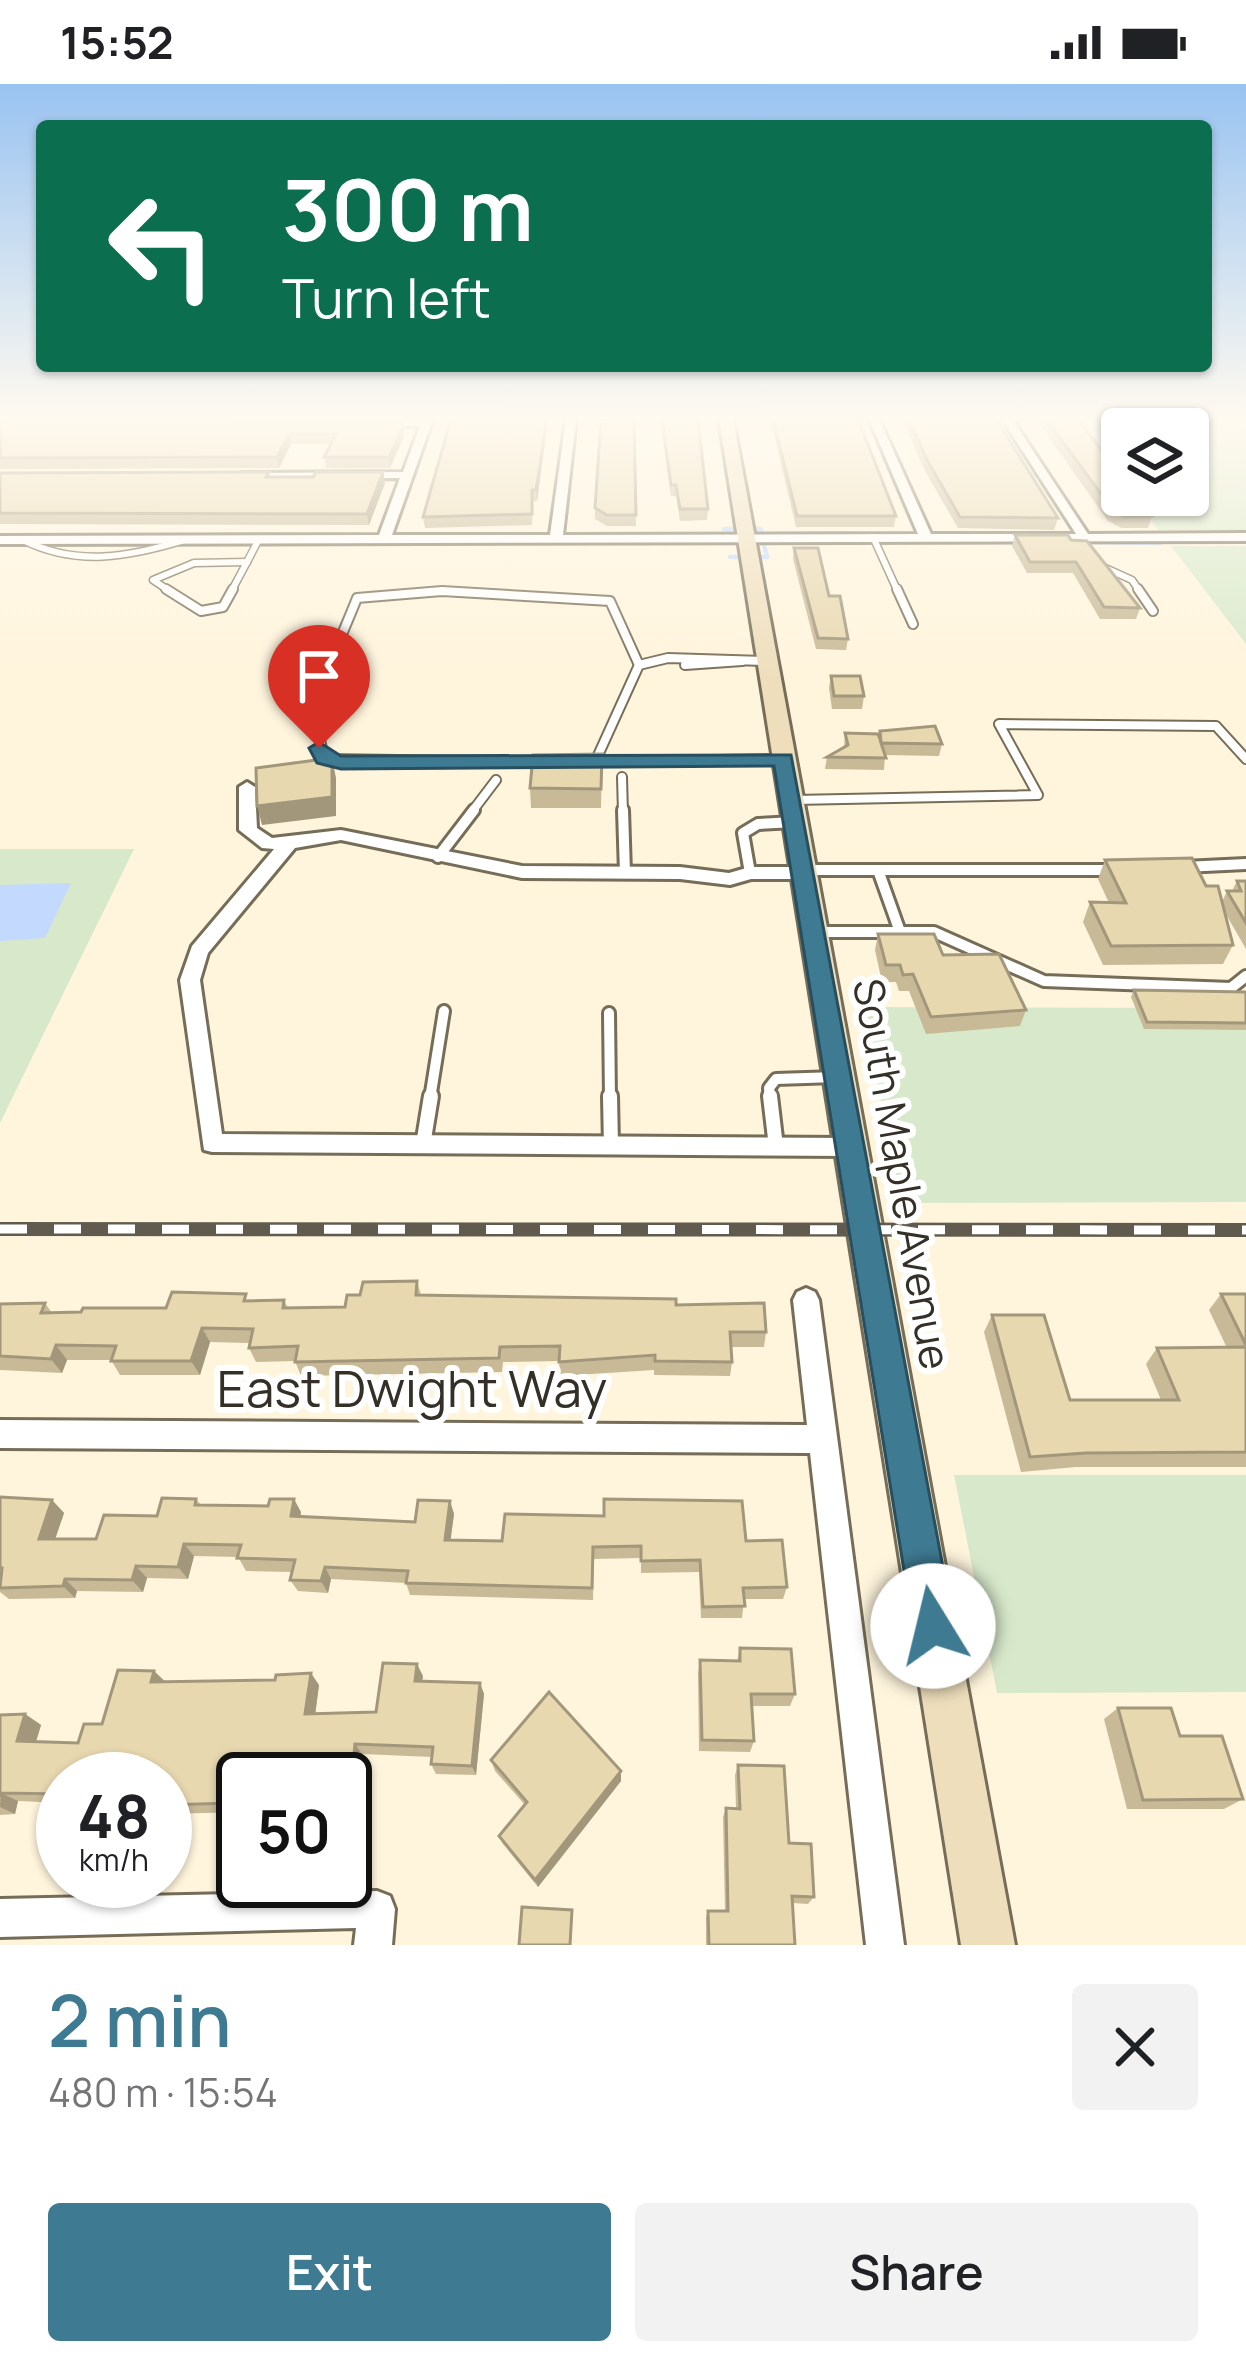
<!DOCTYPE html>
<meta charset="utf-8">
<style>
body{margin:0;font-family:Manrope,sans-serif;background:#f2f2f2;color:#202124;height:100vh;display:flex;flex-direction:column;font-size:45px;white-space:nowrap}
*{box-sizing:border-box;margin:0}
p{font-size:39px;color:#757577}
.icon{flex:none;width:66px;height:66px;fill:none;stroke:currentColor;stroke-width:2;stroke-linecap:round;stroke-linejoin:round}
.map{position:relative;height:1861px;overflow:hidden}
.sheet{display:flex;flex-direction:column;background:#fff;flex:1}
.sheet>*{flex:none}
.guide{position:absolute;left:36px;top:36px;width:1176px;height:252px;border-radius:12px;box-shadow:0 3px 9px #0004;background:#0b6e4f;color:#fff;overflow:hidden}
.controls{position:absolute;left:1101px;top:324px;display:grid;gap:24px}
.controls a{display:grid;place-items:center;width:108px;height:108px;border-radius:12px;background:#fff;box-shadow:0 3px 9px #0004;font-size:60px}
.speed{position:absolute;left:36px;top:1668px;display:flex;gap:24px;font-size:60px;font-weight:700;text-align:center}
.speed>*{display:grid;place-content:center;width:156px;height:156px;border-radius:50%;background:#fff;box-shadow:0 3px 9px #0004;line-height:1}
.speed small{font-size:30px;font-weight:400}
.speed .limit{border:6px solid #111;border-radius:18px;background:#fff;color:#111}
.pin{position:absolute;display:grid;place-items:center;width:102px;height:102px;color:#fff;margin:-123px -51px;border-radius:50% 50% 50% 0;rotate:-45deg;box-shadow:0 0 12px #0007}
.pin .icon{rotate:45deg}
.me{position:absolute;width:132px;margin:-66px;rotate:351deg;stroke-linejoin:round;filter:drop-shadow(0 0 9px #0008)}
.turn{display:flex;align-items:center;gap:42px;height:252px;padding:0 48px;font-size:54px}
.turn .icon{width:156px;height:156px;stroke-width:2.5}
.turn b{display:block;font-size:84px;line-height:102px}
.round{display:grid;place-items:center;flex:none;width:126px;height:126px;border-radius:12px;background:#f2f2f2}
.head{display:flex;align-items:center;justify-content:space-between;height:204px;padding:0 48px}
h1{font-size:72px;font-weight:600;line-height:90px;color:#3e7a92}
.primary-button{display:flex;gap:24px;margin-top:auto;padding:24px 48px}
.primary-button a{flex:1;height:138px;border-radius:12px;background:#3e7a92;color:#fff;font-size:48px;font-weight:600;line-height:138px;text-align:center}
.primary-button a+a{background:#f2f2f2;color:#202124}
.status{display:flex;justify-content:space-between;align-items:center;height:84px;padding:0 60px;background:#fff;direction:ltr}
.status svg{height:33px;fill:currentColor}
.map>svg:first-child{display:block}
</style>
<div class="status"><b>15:52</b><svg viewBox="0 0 49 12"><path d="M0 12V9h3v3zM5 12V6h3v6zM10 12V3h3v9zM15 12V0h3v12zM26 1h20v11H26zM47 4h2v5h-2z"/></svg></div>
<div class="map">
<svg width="1246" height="1861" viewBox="0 0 1246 1861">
<rect width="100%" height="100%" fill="#fff5dd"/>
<!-- green -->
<g fill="#d8e9cb">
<path d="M1074,335H1246V446H1158L1132,411H1188V345H1122V398Z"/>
<path d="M1171,462H1246V560Z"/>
<path d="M0,765H134L0,1039Z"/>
<path d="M862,923L1246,924V1118L901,1119Z"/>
<path d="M954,1391H1246V1608L997,1609Z"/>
</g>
<!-- water -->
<path fill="#c4d9fe" d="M71,799L45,854L0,857V801Z"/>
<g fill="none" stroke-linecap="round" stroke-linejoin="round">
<!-- stream -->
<g stroke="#c4d9fe" stroke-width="4.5">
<path d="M724,445H761L763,455"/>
<path d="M952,458H1021"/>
<path d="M1084,458L1160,459"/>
<path d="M730,473H767L763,457H769"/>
</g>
<!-- lane-far3 casing -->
<g stroke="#756d57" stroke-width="9">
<g id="lane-far3">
<path d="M873,453L898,508"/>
<path d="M23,456C77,483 129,473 185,456"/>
<path d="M247,478L259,455"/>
<path d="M1101,482L1132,496L1140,508"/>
<path d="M171,508L153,496L194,479L247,478"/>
<path d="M231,508L247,478"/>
<path d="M435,508H452"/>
</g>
</g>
<!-- lane-far2 casing -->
<g stroke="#756d57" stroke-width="12">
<g id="lane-far2">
<path d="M166,505L201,527L223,523L233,505"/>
<path d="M897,505L913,540"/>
<path d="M1138,505L1153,527"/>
<path d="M685,581L742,577"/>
<path d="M546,678L325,675C305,619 337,566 357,514L442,507L610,517L639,581"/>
<path d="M589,678L784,675"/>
<path d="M595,678L639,581L668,574L766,577"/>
<path d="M622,693L623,729"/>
<path d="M794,716L1038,711L999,640L1216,642L1246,675"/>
<path d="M471,729L496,696"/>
</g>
</g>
<!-- lane-far1 casing -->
<g stroke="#756d57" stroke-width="16">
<g id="lane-far1">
<path d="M623,726L625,789"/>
<path d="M438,773L474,726"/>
<path d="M1184,783L1246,780"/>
<path d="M806,786H1112"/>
<path d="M878,786L899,845"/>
<path d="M750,789L743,749L758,740L794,738"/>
<path d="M815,848H934L1044,897L1231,904L1246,892"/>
<path d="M609,929L610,1015"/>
<path d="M430,1015L444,927"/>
<path d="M770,1015L769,1004L776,995L836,993"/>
</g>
</g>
<!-- lane casing -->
<g stroke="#756d57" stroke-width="20">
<g id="lane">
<path d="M610,1012L611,1062"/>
<path d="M770,1012L776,1063"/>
<path d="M423,1061L431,1012"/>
</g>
</g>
<!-- street casing -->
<g stroke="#756d57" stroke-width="6">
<g id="street">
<path d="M433,335L392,451H550L566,335H576L563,451L918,450L869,335H879L931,450H1076L1002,335H1012L1088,450L1246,449V457L0,460V452L379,451L400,394L241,395L235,392L241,389L403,388L420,342H379L374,339L379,336Z"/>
<path d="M247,698L255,703L257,744L272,754L341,746L522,782L680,783L729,789L750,783H804L813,789L804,795H751L730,801L680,795L522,794L341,756L295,764L208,869L200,896L222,1050L852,1054L860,1056L864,1063L860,1070L852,1072L212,1068L204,1066L180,896L192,862L274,765L262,764L239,746V703Z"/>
<path d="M806,1204L815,1208L819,1216L904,1861H866L810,1369L0,1364V1336L807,1341L793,1216L797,1208Z"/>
<path d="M377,1807L390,1812L395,1825L392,1861H354L356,1844L0,1853V1815Z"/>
</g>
</g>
<!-- secondary casing -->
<g stroke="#756d57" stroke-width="6">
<path id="secondary" d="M719,335H733L1015,1861H961Z"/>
</g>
<!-- lane-far3 -->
<use href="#lane-far3" stroke="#fff" stroke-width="6"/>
<!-- lane-far2 -->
<use href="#lane-far2" stroke="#fff" stroke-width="8"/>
<!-- lane-far1 -->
<use href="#lane-far1" stroke="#fff" stroke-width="10"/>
<!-- lane -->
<use href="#lane" stroke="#fff" stroke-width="14"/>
<!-- street -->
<use href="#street" fill="#fff" fill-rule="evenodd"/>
<!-- secondary -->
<use href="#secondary" fill="#eedebc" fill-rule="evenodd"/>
<!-- rail casing -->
<g stroke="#615b4f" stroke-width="14">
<path id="rail" d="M0,1145L1246,1146"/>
</g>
<!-- rail -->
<use href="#rail" stroke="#fff" stroke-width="9" stroke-dasharray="27" stroke-linecap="butt"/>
</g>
<!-- wall -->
<g fill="#c8ba97">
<path d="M0,335L404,352L390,384H326L324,373L331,360H291L279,384L0,385Z"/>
<path d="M451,335H548L537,417H533L532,441L425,444L423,433Z"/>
<path d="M634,335L636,442H607L595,435V424Z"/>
<path d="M660,335H698L708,425L707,436L680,437L676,412H671Z"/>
<path d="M770,335H858L896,432L894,443H796Z"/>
<path d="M902,335H996L1058,434L1054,446L958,444L925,387Z"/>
<path d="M1036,335H1078L1152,432L1148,444H1121L1108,437Z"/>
<path d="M269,388L270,393H313L383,388L385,399L369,441L0,440V389Z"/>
<path d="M1015,451L1071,456L1140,524L1136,535H1100L1073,489H1027L1012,462Z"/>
<path d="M794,464L829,512L848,555L846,566L816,565L793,475Z"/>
<path d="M831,592L864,612L862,625H832L829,604Z"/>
<path d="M880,647L942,660L939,672L885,671L884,686L825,685L827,673L844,663L845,649L879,653Z"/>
<path d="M602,670L601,724H531L530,704Z"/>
<path d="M1105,776L1206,802L1222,818L1227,807H1232L1237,797H1246V865L1224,827L1233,861L1223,880L1103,881L1083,838L1090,818L1109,819L1098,795Z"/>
<path d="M878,850L943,871L1026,926L1020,942L926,950L909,907H899L896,898H882L875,866Z"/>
<path d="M1134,906L1246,908V946L1144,945L1131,913Z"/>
<path d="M417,1197L421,1211L676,1221L766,1248L764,1263H731L732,1278L730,1292L654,1291V1286L560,1292L559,1277L503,1278L502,1288L301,1292L295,1277L256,1278L249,1264L250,1259L210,1258L200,1291H120L111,1276H67L62,1289L0,1286V1220L45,1219L52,1229L166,1224L249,1217L284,1216L288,1224L345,1223L360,1211Z"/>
<path d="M1221,1210H1246V1383H1076L1021,1388L984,1248L992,1231L1070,1316H1161L1146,1280L1157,1264H1227L1209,1226Z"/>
<path d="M0,1413L52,1416L64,1429L55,1455H96L196,1415L201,1421L301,1428L300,1433L415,1438L450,1417L454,1430L450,1456L746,1457L787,1503L783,1515H744L742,1534H701L699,1488L641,1489V1474L594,1475L593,1516L410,1511L406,1499L331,1495L328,1509L298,1507L290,1496L292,1488L246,1487L238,1473L194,1472L188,1495L147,1494L143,1508L77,1507L75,1514L9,1515L0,1508Z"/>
<path d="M740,1564L795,1610L790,1622H752L754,1657L750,1668L699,1667L698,1589L700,1576L737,1577Z"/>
<path d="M154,1587L166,1598L319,1601L315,1629L376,1628L423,1592L422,1597L480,1599L484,1610L476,1691L436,1690L431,1680L432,1673L362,1670L359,1700H345V1695H243V1728L165,1730V1695H63V1719L18,1717L15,1730L0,1731V1631L25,1630L41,1641L36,1658L78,1659L102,1640Z"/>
<path d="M1118,1624L1180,1652L1243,1715L1224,1725H1127L1104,1635Z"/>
<path d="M491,1676L621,1697L538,1803L503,1760L499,1752L525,1721L495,1687Z"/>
<path d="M738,1681L789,1759L814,1813L808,1820L793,1819L795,1861H706V1833L708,1827H725L723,1733L726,1724H736L735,1691Z"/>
</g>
<!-- shaded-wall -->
<g fill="#a2977b">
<path d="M547,335H548L537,417L536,406Z"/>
<path d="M403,342L404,352L390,384L389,373Z"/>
<path d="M289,350L291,360L279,384L277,373Z"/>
<path d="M383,388L385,399L369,441L367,430Z"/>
<path d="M332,674L336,694V732L262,741L257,722Z"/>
<path d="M202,1244L210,1258L200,1291L191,1277Z"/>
<path d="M56,1261L67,1276L62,1289L51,1275Z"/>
<path d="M294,1415L301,1428L298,1445L291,1432Z"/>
<path d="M52,1416L64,1429L51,1467L39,1455Z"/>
<path d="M450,1417L454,1430L449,1468L445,1456Z"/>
<path d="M184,1460L194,1472L188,1495L178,1483Z"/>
<path d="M136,1482L147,1494L143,1508L132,1496Z"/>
<path d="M325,1483L331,1495L328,1509L321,1497Z"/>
<path d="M65,1495L77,1507L75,1514L63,1502Z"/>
<path d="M417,1580L423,1592L420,1608L415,1597Z"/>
<path d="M154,1587L166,1599L151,1598Z"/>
<path d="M311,1589L319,1601L314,1640L305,1630Z"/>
<path d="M480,1599L484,1610L476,1691L472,1682Z"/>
<path d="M25,1630L41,1641L33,1667L17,1657Z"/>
<path d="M355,1660L362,1670L359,1700L352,1691Z"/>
<path d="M621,1687V1697L538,1803L535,1796Z"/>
<path d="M236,1694L243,1700V1728L232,1719Z"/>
<path d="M1,1709L18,1717L15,1730L0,1723Z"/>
</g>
<!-- building -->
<g fill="#e8d8b0" stroke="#a2977b" stroke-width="3">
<path d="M0,335L402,336L403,342L389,373H324L336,350H289L277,373L0,374Z"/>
<path d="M451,335H547L536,406H532V430L423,433Z"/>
<path d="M601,335H634L636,431H607L595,424Z"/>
<path d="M662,335H698L708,425H680L676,401H671Z"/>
<path d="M773,335H858L896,432H797Z"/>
<path d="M909,335H996L1058,434L960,433L927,376Z"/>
<path d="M1046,335H1078L1122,393V411H1136L1152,432L1124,433L1112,425Z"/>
<path d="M269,388L266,393H313L316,388H383L367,430L0,429V389Z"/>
<path d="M1015,451H1068L1071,456L1087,457L1140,524L1104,523L1076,478H1030Z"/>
<path d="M794,464H818L829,512H840L848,555L818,554Z"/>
<path d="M831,592H860L864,612H834Z"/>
<path d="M935,642L942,660L881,659L886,674L827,673L848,661L845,649L878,650L881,658L880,647Z"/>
<path d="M602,670L601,705L530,704L533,671Z"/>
<path d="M332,674V713L257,722L256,684Z"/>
<path d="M1192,774L1206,802H1218L1233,861L1111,862L1090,818L1126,819L1105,776Z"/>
<path d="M1237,797H1246V839L1227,807H1241Z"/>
<path d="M878,850H934L943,871L999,870L1026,926L931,933L913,890L903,891L900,881H886Z"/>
<path d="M1134,906L1246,908V939L1147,938Z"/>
<path d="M417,1197L416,1211L676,1215V1221L764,1219L766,1248H730L732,1278L655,1277V1271L559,1278L560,1262L500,1263L499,1274L295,1278L298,1262L249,1264L253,1245L202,1244L191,1277H111L116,1262L56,1261L51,1275L0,1272V1220L45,1219L41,1229L81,1228L83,1224H166L172,1208L246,1210L244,1217L284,1216L283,1224L345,1223L347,1211H360L363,1198Z"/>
<path d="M1221,1210H1246V1261Z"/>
<path d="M992,1231H1044L1070,1316H1179L1157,1264L1246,1263V1368L1086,1369L1030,1373Z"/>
<path d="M0,1413L52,1416L39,1455H96L104,1431L157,1432L162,1414L196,1415L195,1421L268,1422L270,1415H294L291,1432L415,1438L418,1416L450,1417L445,1456L502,1457L505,1430L604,1432V1415L742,1417L746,1457L782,1456L787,1503L743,1504L745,1522L703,1523L700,1476L641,1477V1462L593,1463L592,1504L406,1499L408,1487L325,1483L321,1497L290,1496L295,1476L237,1474L241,1461L184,1460L178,1483L136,1482L132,1496L65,1495L63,1502L0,1504L2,1484H0Z"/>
<path d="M740,1564L791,1565L795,1610H751L754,1657L702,1656L700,1576L740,1577Z"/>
<path d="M383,1579L417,1580L415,1597L480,1599L472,1682L431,1680L433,1663L355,1660L352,1691L236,1694L232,1719L165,1721V1695H63V1710L1,1709L0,1713V1631L25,1630L17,1657L78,1659L84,1640H102L118,1586L154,1587L151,1598L275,1596L276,1591L311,1589L305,1630L376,1628Z"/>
<path d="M549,1608L621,1687L535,1796L499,1752L527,1718L491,1676Z"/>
<path d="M1118,1624H1171L1180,1652H1222L1243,1715L1143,1716Z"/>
<path d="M738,1681L784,1682L789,1759L811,1760L814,1813L792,1812L795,1861H709L708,1827H728L726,1724L740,1725Z"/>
<path d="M522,1823L572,1826L570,1861H519Z"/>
</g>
<!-- sky -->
<linearGradient id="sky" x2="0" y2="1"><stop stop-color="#99c3f1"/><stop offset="0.56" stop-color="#fffaf0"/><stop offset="1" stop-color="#fffaf0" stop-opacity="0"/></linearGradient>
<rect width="1246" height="596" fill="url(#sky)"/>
<!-- route -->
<path fill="#3e7a92" stroke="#284f5f" stroke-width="3" d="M319,658L341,672L791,671L954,1542L948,1556L933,1562L919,1556L913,1542L774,682L341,685L317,679L309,664Z"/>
<g text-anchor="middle" stroke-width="12" stroke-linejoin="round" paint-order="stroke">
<!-- street labels -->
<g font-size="42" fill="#343027" stroke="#fff">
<text transform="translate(902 1090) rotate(80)" y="15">South Maple Avenue</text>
</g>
<!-- near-street labels -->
<g font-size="51" fill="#343027" stroke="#fff">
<text x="412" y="1323">East Dwight Way</text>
</g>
</g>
</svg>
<div class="controls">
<a><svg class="icon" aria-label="layers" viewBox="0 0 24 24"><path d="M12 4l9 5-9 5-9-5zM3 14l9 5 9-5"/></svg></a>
</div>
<div class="speed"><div>48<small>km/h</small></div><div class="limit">50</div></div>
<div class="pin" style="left:319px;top:664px;background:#d93025"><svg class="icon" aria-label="arrive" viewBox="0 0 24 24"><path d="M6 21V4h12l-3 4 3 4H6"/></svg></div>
<svg class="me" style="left:933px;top:1542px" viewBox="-20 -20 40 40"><circle r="19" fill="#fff"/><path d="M0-13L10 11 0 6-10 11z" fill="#3e7a92"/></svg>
<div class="guide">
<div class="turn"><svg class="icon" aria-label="left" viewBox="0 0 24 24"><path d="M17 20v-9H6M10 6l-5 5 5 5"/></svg><div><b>300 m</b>Turn left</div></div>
</div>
</div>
<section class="sheet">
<div class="head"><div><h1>2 min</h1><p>480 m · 15:54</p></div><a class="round"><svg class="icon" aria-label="close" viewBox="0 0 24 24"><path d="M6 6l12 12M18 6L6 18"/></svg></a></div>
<div class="primary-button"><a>Exit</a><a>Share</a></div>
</section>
